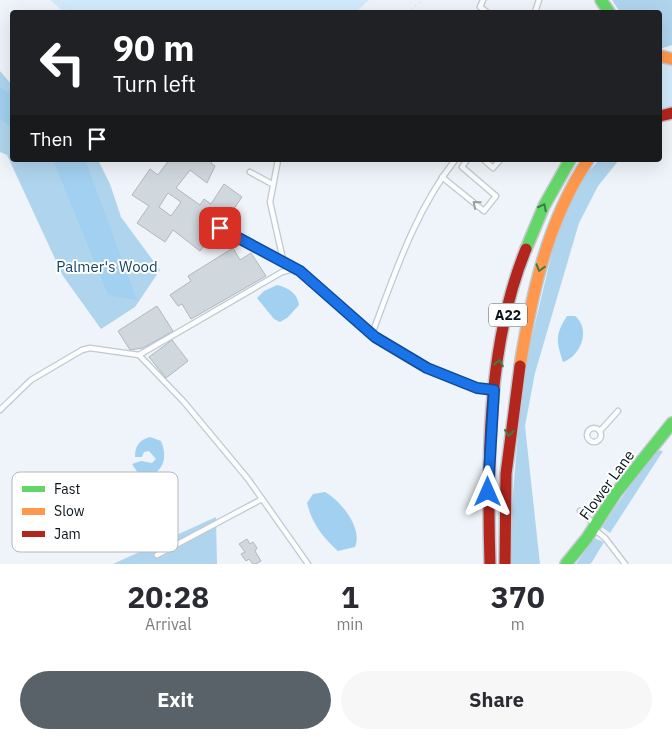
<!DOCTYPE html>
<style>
body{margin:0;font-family:"IBM Plex Sans",sans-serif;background:#f7f7f7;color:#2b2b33;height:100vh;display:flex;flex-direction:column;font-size:19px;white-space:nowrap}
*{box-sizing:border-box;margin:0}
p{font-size:16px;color:#7c7c81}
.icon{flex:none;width:28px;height:28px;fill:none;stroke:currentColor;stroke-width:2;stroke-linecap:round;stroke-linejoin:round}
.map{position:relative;height:564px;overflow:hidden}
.details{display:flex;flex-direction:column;background:#fff;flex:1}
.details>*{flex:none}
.banner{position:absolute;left:10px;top:10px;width:652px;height:152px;border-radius:5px;box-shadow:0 5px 20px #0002;background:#202124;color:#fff;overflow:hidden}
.pin{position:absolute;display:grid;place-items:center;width:42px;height:42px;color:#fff;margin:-21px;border-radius:10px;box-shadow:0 2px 8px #0006}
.me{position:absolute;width:55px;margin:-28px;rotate:0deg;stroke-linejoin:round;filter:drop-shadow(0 0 4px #0008)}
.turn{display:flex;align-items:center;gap:18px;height:105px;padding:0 20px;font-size:22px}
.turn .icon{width:65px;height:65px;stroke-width:2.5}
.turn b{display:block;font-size:35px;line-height:42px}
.then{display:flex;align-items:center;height:48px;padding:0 20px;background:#0003;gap:10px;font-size:19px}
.eta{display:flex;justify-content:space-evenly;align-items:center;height:85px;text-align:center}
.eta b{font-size:30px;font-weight:700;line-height:35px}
.action{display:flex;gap:10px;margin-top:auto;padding:10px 20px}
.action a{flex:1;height:58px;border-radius:30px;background:#596268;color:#fff;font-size:20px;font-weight:700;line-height:58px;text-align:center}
.action a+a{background:#f7f7f7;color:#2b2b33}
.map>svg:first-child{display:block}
</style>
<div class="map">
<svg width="672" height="564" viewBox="0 0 672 564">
<rect width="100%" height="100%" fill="#eef4f9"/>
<!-- green -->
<g fill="#d2ebfc">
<path d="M50,0H369L356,12H64Z"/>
<path d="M660,63L672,65V107L660,109Z"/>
</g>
<!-- forest -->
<g fill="#afd5ee">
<path d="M612,0H672V45L660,49V12H620Z"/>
<path d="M0,71L12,85V160H98L110,184L121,217L160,270L135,307L101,329L63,276L7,155L0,152Z"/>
<path d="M599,160H619L598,186L579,223L535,373L525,426L540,564H511L510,529L523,374L555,240L581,180Z"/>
<path d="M654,450L663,451L610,533L602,527Z"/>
<path d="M216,517L217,564H113Z"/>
<path d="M594,538L604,542L592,562L590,564H576Z"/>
</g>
<!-- water -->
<g fill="#a2d0f0">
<path d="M0,87L12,95V128L0,119Z"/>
<path d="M53,160H85L137,300L108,295Z"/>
<path d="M277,285C289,288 297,293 299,305L287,318L280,322L274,319L257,298L264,291Z"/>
<path d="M567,316H575C591,329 581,356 563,362C556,341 555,335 567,316Z"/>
<path d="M150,437L161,441C169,460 162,474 142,479L132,464L141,461L152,463L156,459L149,451L144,452L142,457H135C135,446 139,440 150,437Z"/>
<path d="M325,492C341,501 363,528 355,547L338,551C322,537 312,523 307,503L313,494Z"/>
</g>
<!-- building -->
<g fill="#d0d8de" stroke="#b0b8be" fill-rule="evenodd">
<path d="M169,160H213L211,163L215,166L207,183L190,170L176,188L200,205L204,199L211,204L224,184L242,197L224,223L211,215L209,218L203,215L200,217L199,221L204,224L199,232L209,239L200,251L173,230L165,242L137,223L149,206L132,195L150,169L158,175ZM168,193L181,202L171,216L159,207Z"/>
<path d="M233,248L240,260L251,253L266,276L191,319L182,304L178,306L170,295L191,281L188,276Z"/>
<path d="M157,306L173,331L143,348L130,350L118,331Z"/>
<path d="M172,340L188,361L166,378L149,357Z"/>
<path d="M247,539L250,544L253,542L257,548L255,551L261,561L256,564H253L249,559L246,561L241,554L245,552L239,544Z"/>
</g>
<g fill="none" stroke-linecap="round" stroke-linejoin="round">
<!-- lane casing -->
<g stroke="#c1c9cf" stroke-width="7">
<g id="lane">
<path d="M483,0L480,7L487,12"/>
<path d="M535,12L539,0"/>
<path d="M278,160L270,202L284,264"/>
<path d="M484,160L493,168L500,160"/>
<path d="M250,172L272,184"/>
<path d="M442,177L484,211L496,196L462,167L467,160"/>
<path d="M203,219L293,269"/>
<path d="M372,334C395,273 415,211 455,160"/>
<path d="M139,355L184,402L248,479L308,564"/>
<path d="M0,410L31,380L82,350L90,348L139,355L282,272L293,269L301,271C353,317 419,382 492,390"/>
<circle cx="594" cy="435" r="7"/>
<path d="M600,431L618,411"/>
<path d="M580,511L594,524"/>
<path d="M594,529L605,538L625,564"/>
<path d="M157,555L262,499"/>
</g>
</g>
<!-- fast casing -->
<g stroke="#c1c9cf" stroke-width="14">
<g id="fast">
<path d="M601,0L609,12"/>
<path d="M526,249L544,206L570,160"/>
<path d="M566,564L587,538L616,493L672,423"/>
</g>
</g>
<!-- slow casing -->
<g stroke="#c1c9cf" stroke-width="14">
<g id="slow">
<path d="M660,56L672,59"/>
<path d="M520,366C532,293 547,222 588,160"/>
</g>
</g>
<!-- jam casing -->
<g stroke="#c1c9cf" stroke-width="14">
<g id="jam">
<path d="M660,116L672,113"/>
<path d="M490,564C487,464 487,344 526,249"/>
<path d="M505,564L506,474L520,366"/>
</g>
</g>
<!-- path -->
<g stroke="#d1d4d5" stroke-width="1" stroke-dasharray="1 4" stroke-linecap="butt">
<path d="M58,0L74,12"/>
<path d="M407,12L423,0"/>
</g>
<!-- lane -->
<use href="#lane" stroke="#fcfdfe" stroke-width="4.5"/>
<!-- fast -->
<use href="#fast" stroke="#63d668" stroke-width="11"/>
<!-- slow -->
<use href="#slow" stroke="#ff974d" stroke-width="11"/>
<!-- jam -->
<use href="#jam" stroke="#b3261e" stroke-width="11"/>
</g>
<!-- one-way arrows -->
<defs><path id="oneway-chevron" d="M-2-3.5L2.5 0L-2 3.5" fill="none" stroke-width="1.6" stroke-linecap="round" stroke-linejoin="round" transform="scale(1.25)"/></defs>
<use stroke="#9b9fa3" href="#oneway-chevron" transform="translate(476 204) rotate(-140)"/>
<g stroke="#3a7e45">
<use href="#oneway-chevron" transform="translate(543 207) rotate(-63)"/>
<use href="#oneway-chevron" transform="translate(540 268) rotate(106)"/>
<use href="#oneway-chevron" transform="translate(499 363) rotate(-79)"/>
<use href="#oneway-chevron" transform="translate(509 433) rotate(97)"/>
</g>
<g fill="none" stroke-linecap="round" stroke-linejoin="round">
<!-- route casing -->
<g stroke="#114b97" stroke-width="12">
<path id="route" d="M220,228L300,271L375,337L427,368L477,388L494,390L488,492"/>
</g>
<!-- route -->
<use href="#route" stroke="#1a73e8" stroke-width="9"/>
</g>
<g text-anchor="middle" stroke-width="4" stroke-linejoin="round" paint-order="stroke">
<!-- shield labels -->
<rect fill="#fff" stroke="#535a5f" stroke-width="1" x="489" y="303.5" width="38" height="23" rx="4"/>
<g font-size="14" font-weight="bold" fill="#09131a">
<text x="508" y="320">A22</text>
</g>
<!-- park labels -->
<g font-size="15" fill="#154662" stroke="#fff">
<text x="107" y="272">Palmer's Wood</text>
</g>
<!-- street labels -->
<g font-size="15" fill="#09131a" stroke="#fff">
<text transform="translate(607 485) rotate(-54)" y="5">Flower Lane</text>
</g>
</g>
<!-- legend -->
<rect x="12" y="472" width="166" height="80" rx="8" fill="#fff" stroke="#b5b8ba" stroke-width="1"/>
<rect x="22" y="486" width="23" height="6" fill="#63d668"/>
<rect x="22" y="508" width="23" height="7" fill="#ff974d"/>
<rect x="22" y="531" width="23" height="6" fill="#b3261e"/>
<g font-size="14" fill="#09131a">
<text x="54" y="494">Fast</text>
<text x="54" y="516">Slow</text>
<text x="54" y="539">Jam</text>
</g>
</svg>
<div class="pin" style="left:220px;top:228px;background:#d93025"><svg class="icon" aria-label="arrive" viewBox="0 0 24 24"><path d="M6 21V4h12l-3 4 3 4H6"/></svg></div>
<svg class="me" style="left:488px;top:492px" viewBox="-20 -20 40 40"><path d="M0-17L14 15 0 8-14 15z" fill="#1a73e8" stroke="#fff" stroke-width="4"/></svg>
<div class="banner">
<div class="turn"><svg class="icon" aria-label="left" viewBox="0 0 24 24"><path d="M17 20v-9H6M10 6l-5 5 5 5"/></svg><div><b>90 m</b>Turn left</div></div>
<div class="then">Then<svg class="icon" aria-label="arrive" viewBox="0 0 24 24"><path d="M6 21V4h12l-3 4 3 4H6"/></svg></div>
</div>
</div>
<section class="details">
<div class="eta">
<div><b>20:28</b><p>Arrival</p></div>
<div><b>1</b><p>min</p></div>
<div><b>370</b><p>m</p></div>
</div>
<div class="action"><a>Exit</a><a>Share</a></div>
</section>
